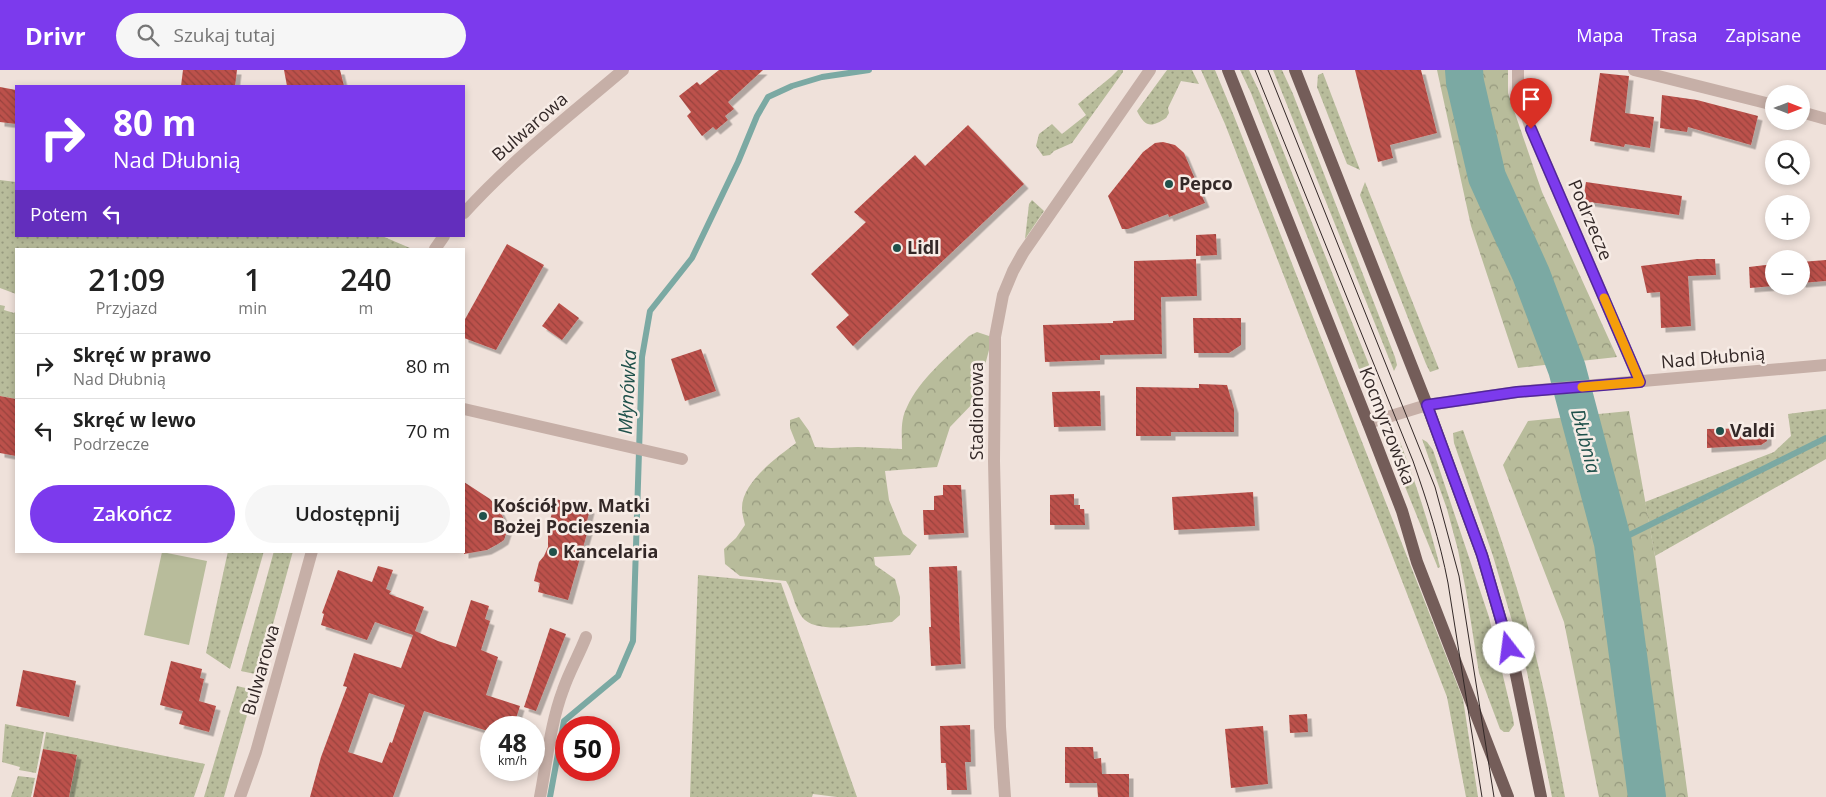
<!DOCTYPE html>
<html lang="pl">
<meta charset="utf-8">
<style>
body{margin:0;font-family:"Open Sans",sans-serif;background:#f6f6f6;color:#222;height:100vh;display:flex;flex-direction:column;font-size:19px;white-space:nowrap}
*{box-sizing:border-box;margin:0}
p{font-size:16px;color:#767676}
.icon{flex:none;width:28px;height:28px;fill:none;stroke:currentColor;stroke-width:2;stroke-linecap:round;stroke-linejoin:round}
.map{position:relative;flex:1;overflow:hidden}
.panel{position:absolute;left:15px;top:178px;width:450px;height:305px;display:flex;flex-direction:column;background:#fff;border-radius:0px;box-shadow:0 2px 8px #0003}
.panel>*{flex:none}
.guide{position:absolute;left:15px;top:15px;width:450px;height:152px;border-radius:0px;box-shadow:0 2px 8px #0003;background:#7c3aed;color:#fff;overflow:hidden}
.needle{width:32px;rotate:90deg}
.controls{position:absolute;left:1765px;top:15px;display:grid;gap:10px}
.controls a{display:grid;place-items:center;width:45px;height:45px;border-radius:50%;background:#fff;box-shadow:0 2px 8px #0003;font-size:25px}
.speed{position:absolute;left:480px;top:646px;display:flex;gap:10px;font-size:25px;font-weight:700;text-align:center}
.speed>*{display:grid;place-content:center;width:65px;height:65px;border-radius:50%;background:#fff;box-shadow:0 2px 8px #0003;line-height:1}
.speed small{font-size:12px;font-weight:400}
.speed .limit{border:8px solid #d22;background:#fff;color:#111}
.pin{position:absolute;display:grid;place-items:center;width:42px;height:42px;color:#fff;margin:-51px -21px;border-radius:50% 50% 50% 0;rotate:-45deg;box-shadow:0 0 5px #0007}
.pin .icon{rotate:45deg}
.me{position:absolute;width:55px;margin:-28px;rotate:345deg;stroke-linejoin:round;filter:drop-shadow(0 0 4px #0008)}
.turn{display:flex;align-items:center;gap:18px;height:105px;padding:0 15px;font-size:22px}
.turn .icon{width:65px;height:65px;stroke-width:2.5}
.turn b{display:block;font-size:35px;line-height:42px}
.then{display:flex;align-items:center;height:48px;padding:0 15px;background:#0003;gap:10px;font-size:19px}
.eta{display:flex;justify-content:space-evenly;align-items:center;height:85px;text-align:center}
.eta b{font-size:30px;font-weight:600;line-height:35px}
.button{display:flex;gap:10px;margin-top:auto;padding:10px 15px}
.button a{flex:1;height:58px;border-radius:30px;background:#7c3aed;color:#fff;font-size:20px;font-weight:600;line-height:58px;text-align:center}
.button a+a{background:#f6f6f6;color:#222}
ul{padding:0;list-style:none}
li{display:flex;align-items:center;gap:15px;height:65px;padding:0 15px;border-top:1px solid #e0e0e0}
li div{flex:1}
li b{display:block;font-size:19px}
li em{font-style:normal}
header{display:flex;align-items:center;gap:30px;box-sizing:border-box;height:70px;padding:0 25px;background:#7c3aed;color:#fff}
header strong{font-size:24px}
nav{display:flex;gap:28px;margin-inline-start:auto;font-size:18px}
.search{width:350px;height:45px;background:#f6f6f6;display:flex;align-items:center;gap:12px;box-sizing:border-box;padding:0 18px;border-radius:28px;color:#767676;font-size:19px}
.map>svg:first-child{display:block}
</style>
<header>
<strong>Drivr</strong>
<div class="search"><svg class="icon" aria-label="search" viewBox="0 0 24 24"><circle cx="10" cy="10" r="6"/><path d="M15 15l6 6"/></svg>Szukaj tutaj</div>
<nav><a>Mapa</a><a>Trasa</a><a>Zapisane</a></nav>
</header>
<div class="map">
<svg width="1826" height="727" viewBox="0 0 1826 727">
<defs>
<pattern id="grass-dots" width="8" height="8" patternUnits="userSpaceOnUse" patternTransform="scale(1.25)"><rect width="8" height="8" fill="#b8bc9b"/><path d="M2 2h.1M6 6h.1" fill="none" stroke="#96997e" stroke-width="1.8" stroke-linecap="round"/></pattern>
<pattern id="forest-crowns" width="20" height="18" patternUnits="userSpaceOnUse" patternTransform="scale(1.25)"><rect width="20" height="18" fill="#b8bc9b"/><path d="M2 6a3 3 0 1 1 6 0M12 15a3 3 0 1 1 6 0" fill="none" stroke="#96997e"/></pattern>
<pattern id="building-back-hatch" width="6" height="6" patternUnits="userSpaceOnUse" patternTransform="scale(1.25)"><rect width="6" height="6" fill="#bc514b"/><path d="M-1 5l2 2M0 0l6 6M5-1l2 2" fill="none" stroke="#99433e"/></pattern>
<filter id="shadow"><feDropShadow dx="4.5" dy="4.5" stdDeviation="0" flood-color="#0004"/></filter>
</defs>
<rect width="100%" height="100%" fill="#efe1da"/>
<!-- grass -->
<g fill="url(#grass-dots)">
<path d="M1118,0H1123V2L1072,73L1054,81L1050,85L1043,86L1036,76L1039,64L1052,54L1062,64L1086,45L1078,34L1111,7Z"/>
<path d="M1167,0H1192L1199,14L1181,11L1168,38L1169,43L1166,48C1151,58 1145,57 1137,41Z"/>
<path d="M1201,0H1215L1234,46L1463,629L1478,727H1466L1447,627L1225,54Z"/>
<path d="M1240,0H1249L1259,21L1376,312L1365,308L1360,301L1251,23Z"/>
<path d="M1273,0H1282L1293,24L1395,287L1397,295L1394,301Z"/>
<path d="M1323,3L1360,100L1347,94L1317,17L1318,5Z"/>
<path d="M0,110L16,112V166H382L410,178L16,179V224L0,218Z"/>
<path d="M1365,112L1439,299L1430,302L1426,294L1360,125Z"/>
<path d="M1032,130L1044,141L1025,169L1029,134Z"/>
<path d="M0,235L5,236L4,240L14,243L16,241V329L0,326Z"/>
<path d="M1826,339V389L1655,486L1645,432L1774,382L1791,366L1788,344Z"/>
<path d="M1463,360C1487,428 1512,497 1531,567C1545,620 1555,673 1565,727H1552L1527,602L1493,486L1454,373L1453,363Z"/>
<path d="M1422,369L1427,372L1433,380L1489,547L1513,648L1514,655L1509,662H1504L1500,659L1479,603L1466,521L1458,480L1447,439Z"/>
<path d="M1400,372C1416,413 1429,454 1440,497L1438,498L1395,392V381Z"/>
<path d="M228,481H264L230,599L206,583Z"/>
<path d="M274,481H293L259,605L241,601Z"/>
<path d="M698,505L781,513L857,727H837L813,724L812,727H690Z"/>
<path d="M237,616L254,620L224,727H204Z"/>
<path d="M5,654L44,662L36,703L19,700L20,697L2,692Z"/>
<path d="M46,662L205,694L194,727H69L77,686L43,679Z"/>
<path d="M18,706L35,708L31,727H11Z"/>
</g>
<!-- forest -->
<g fill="url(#forest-crowns)">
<path d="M1437,0H1508V23L1542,122L1617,287L1518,298L1471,156Z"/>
<path d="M977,262L989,266V280L976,330L950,357L937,397L885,401L889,430L903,464L917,475L910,485L874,487L875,495L895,509L900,527V545L892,552C870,554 816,566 802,547C794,536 793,522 786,511L740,506L725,494L724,479L736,468L745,455C744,450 742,444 742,439C741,413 777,387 796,373L790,358V350L799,347L809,361L815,377L831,378L858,377L902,379C902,365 900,350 907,337C920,309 947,287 969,266Z"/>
<path d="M1629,341L1655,486L1688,727H1599L1564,552L1503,395L1528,351Z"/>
</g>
<!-- green -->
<path fill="#b8bc9b" d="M162,482L207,491L189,575L144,565Z"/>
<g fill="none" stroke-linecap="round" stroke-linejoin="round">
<!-- stream -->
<g stroke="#7ba9a3" stroke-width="6">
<path d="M1613,473L1826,368"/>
<path d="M550,727L564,651L618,606L633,571L642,287L650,241L692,188L738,92L757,46L768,27L792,16L822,7L869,0"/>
</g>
<!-- river -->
<path stroke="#7ba9a3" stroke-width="38" d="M1464,0L1465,12L1487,107L1531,204L1567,299L1613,473L1647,727"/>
</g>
<!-- building -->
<g fill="url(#building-back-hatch)" fill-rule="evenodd" filter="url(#shadow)">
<path d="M183,0H237L235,16H181Z"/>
<path d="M284,0H340L344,16H287Z"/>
<path d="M719,0H763L728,32L734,39L725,46L728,50L716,60L713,57L702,66L687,46L691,42L679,26L697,12L700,15Z"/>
<path d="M1355,0H1421L1437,63L1390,75L1393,88L1378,92Z"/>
<path d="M1600,3L1629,6L1625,43L1654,47L1650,78L1625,74L1624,77L1590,71Z"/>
<path d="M0,17L16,20V54L0,52Z"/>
<path d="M1662,25L1697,30L1758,46L1751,75L1688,57L1687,62L1660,58Z"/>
<path d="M968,55L1024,114L853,276L836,257L849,245L811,204L866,152L854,142L915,85L925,96Z"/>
<path d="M1163,72L1175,75L1184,83L1205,133L1169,147L1168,144L1128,159H1122L1108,126L1143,82L1155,73Z"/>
<path d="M1586,112L1682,126L1679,145L1583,131Z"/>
<path d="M1216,164L1217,185L1196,186V165Z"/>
<path d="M507,174L544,195L496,280L464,268V251Z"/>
<path d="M1196,189L1197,226L1161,227L1162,284L1100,285V290L1045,292L1043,255L1113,253V251L1134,250V191Z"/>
<path d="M1697,189H1715L1716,205L1688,206L1691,256L1661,258L1660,222L1647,223L1641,196Z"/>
<path d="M1826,190V211L1801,213V192Z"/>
<path d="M1774,194V216L1750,218L1749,197Z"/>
<path d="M559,233L579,248L562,270L542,256Z"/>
<path d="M1193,248H1241V275L1229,283H1194Z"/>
<path d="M701,279L716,321L685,331L671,289Z"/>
<path d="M1199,314L1227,315L1234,339V362H1171V366H1136V317L1199,318Z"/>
<path d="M1100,321L1101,356L1054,357L1052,322Z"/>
<path d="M0,326L16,329V386L0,383Z"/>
<path d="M1767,358V371L1761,375L1707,378V359Z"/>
<path d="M464,412L490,429L500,441L508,458L504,470L498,474L487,480L464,484Z"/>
<path d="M943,415H961L964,463L924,465L923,440H934V426L943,425Z"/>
<path d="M1253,422L1255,456L1174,460L1172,427Z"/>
<path d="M1074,424V435H1080V439H1084L1085,455H1050V425Z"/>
<path d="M556,429L590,439L585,459L588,460L568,530L538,522L540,513L534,511L539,492L544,486L548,477V457Z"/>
<path d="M378,496L393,500L386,519L391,521L389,524L424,537L415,561L438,571L456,577L471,530L489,536L485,549L490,551L481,580L498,587L486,625L520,636L513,658H491V662L424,641L393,727H310L321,687L347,617L343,616L354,583L401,598L413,565L375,552L367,570L321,555L324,544L322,543L338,500L372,512ZM369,623L405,635L392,673L390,672L382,693L348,682Z"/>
<path d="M957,496L961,594L931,596L929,557H931L929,497Z"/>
<path d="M550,558L566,564L536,641L524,637Z"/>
<path d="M171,591L202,599L200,608L204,609L199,631L216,636L209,662L179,654L183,641L160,635Z"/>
<path d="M23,600L76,611L69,647L16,636Z"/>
<path d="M1307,644L1308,662L1290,663L1289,645Z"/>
<path d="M970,655L971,692H965L967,720H947L946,693H941L940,656Z"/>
<path d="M1263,656L1268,714L1231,718L1225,659Z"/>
<path d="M1065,677H1093L1094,689L1101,688L1102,704H1129V727H1098L1097,713H1065Z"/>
<path d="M43,679L77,685L69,727H33Z"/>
</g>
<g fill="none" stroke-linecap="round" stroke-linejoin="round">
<!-- minor -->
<g stroke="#c6afa7" stroke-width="12">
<path d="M1518,0V19L1531,59L1640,312"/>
<path d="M1634,0L1774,35"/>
<path d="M1801,42L1826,49"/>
<path d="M464,143C512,90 569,46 623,0"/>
<path d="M435,179L444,166"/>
<path d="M464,339L682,389"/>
<path d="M1368,353L1427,335L1517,322L1826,295"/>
<path d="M240,727L256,682L312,481"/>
<path d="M540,727C547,691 550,655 563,620C569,602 579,585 586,567"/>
<path d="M1005,727L1000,657L994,391L995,284V267L1003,225L1013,201L1023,183L1150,0"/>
</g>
<!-- major -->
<g stroke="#745d59" stroke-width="12">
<path d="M1228,0L1368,353L1402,441L1417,492L1508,727"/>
<path d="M1295,0L1427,335L1482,485L1514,595L1541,727"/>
</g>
<!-- tram -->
<g stroke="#332827" stroke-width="1">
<path d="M1255,0L1413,391C1427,431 1440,471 1448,513L1482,727"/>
<path d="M1268,0L1435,417L1459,506L1494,727"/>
</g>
</g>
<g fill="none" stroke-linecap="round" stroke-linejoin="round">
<!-- route casing -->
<g stroke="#51269a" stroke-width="12">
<path id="route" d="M1509,578L1482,485L1427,335L1517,322L1640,312L1531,59"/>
</g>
<!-- route -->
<use href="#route" stroke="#7c3aed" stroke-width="9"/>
<!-- slow -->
<path stroke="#f59e0b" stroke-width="9" d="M1582,317L1640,312L1604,228"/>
</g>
<!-- markers -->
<g fill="#20514b" stroke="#f7ece6" stroke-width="2">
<circle cx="1169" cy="114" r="5"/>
<circle cx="897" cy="178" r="5"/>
<circle cx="1720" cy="361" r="5"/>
<circle cx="483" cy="446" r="5"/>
<circle cx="553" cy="482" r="5"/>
</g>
<g text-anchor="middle" stroke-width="5" stroke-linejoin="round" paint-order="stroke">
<!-- street labels -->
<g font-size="18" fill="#332827" stroke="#f7ece6">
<text transform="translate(530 57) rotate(-41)" y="6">Bulwarowa</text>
<text transform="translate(1590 150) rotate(67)" y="6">Podrzecze</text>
<text transform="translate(1713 288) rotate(-5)" y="6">Nad Dłubnią</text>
<text transform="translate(977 341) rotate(-90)" y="6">Stadionowa</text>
<text transform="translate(1387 356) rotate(69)" y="6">Kocmyrzowska</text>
<text transform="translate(261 600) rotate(-74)" y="6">Bulwarowa</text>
</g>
<!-- poi labels -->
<g font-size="18" font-weight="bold" fill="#332827" stroke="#f7ece6" text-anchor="start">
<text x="1179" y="120">Pepco</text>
<text x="907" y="184">Lidl</text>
<text x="1730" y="367">Valdi</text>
<text x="493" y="442">Kościół pw. Matki<tspan x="493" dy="21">Bożej Pocieszenia</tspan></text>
<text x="563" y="488">Kancelaria</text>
</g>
<!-- water labels -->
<g font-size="19" font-style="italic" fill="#20514b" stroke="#f7ece6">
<text transform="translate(627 322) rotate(-87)" y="7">Młynówka</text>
<text transform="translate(1586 371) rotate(75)" y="7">Dłubnia</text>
</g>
</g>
</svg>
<div class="controls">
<a><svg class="needle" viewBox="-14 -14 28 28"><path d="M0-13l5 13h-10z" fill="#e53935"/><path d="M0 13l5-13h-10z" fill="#767676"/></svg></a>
<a><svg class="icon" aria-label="search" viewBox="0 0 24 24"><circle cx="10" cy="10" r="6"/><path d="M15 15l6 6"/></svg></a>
<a>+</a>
<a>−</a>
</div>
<div class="speed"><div>48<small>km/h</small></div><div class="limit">50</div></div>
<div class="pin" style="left:1531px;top:59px;background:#d93025"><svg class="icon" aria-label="arrive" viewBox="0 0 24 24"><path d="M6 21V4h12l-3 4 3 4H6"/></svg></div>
<svg class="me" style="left:1509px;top:578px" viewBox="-20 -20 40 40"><circle r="19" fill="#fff"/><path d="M0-13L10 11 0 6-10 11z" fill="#7c3aed"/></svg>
<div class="guide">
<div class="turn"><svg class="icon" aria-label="right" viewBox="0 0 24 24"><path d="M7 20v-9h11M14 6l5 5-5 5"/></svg><div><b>80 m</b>Nad Dłubnią</div></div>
<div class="then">Potem<svg class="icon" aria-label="left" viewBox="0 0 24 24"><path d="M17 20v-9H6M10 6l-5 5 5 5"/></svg></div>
</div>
<section class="panel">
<div class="eta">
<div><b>21:09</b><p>Przyjazd</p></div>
<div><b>1</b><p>min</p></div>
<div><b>240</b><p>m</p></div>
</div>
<ul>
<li><svg class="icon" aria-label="right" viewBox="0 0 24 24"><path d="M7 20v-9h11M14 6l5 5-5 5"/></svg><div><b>Skręć w prawo</b><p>Nad Dłubnią</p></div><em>80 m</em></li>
<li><svg class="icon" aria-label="left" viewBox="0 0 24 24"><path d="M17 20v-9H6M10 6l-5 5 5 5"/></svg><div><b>Skręć w lewo</b><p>Podrzecze</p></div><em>70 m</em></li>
</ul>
<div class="button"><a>Zakończ</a><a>Udostępnij</a></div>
</section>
</div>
